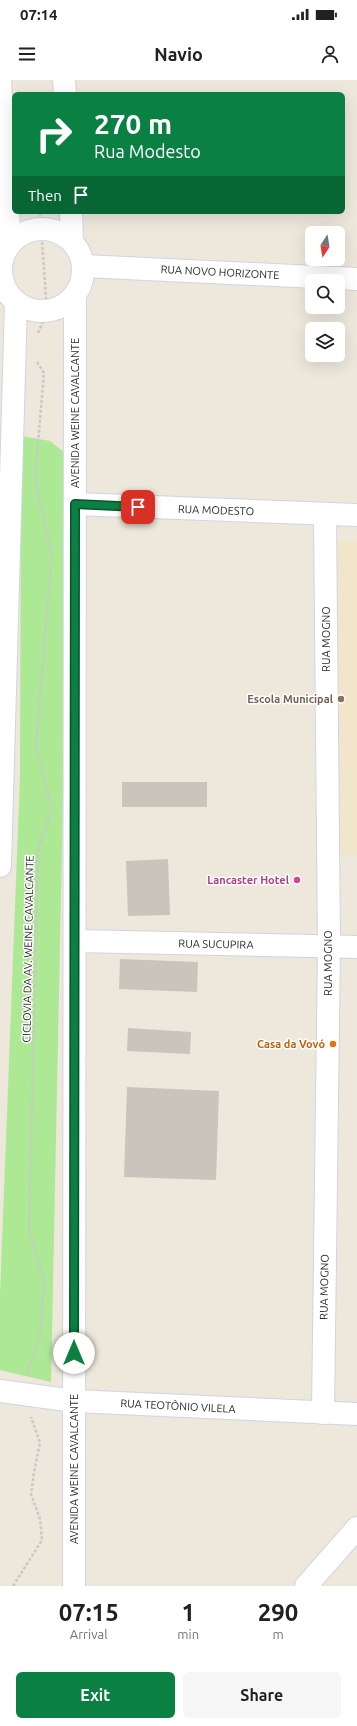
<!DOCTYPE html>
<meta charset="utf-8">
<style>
body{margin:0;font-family:Ubuntu,sans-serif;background:#f6f6f6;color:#202124;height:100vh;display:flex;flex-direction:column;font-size:15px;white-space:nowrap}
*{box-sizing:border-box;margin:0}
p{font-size:13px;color:#757577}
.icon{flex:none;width:22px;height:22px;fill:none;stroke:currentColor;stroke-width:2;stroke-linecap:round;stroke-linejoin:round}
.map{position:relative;height:1506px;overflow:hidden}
.sheet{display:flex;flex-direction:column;background:#fff;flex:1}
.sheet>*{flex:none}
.banner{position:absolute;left:12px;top:12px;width:333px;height:122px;border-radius:6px;box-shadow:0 4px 16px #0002;background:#0b8043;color:#fff;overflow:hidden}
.needle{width:26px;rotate:192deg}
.controls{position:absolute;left:305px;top:146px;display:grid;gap:8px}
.controls a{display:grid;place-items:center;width:40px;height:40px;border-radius:6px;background:#fff;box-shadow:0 4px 16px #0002;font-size:20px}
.pin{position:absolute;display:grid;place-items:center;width:34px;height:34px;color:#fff;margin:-17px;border-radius:8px;box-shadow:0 2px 6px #0006}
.me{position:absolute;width:44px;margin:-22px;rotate:0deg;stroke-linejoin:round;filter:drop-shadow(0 0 3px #0008)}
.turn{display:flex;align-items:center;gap:14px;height:84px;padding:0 16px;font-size:18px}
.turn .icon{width:52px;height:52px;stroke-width:2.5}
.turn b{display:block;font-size:28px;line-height:34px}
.then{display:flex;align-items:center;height:38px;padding:0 16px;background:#0003;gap:8px;font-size:15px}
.eta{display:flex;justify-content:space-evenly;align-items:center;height:68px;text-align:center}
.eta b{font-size:24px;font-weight:600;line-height:28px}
.button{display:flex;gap:8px;margin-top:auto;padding:8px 16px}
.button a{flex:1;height:46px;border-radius:6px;background:#0b8043;color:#fff;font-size:16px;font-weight:600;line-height:46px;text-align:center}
.button a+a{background:#f6f6f6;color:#202124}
.status{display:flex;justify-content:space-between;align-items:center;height:28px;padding:0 20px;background:#fff;direction:ltr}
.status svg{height:11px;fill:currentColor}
header{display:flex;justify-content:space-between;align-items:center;height:52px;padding:0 16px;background:#fff;font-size:18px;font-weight:600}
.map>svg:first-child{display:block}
</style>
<div class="status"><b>07:14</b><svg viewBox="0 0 49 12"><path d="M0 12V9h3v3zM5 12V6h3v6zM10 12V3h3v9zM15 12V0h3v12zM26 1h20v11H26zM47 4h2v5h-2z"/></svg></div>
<header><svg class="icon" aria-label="menu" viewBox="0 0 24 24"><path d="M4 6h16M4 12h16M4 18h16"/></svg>Navio<svg class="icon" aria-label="person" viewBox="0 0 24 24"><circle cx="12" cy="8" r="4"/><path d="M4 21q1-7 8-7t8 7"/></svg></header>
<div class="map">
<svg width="357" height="1506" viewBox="0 0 357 1506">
<rect width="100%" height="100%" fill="#eee7dc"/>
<!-- education -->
<path fill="#f1e6cb" d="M330,461H357V776H320Z"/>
<!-- green -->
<path fill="#ade895" d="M21,356L50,361L70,377L51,1302L0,1290V1215L20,696Z"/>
<!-- building -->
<g fill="#c9c4bc">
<rect x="122" y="702" width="85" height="25"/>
<path d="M168,779L170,835L128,836L126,781Z"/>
<path d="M120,879L198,882L197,912L119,909Z"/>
<path d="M128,948L191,952L190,974L127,971Z"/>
<path d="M127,1007L219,1011L216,1100L124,1097Z"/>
</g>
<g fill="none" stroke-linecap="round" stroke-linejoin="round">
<!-- street casing -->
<g stroke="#d1d4e5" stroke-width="24">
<g id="street">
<path d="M84,186L357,199"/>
<path d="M0,211L4,206"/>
<path d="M323,1333L329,866L325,434"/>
</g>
</g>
<!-- secondary casing -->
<g stroke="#d1d4e5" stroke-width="24">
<g id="secondary">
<path d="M64,0L65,14"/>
<path d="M0,1L10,164"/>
<path d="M71,132L72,161"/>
<circle cx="42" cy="190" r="41"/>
<path d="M75,424L357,435"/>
<path d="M0,786L16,222"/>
<path d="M75,861L357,867"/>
<path d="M0,1311L74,1321L357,1334"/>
<path d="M74,1506L75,216"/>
<path d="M306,1506L357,1448"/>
</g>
</g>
<!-- path -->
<g stroke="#c8c8c8" stroke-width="2.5" stroke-dasharray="3 2" stroke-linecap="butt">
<path d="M38,253L47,232L40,132"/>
<path d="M37,282L44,293L35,399L52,477"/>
<path d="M51,484L36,667L51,724"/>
<path d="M27,1293L40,1257L44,1201L29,1149L38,769L52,729"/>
<path d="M13,1506L42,1460L40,1439L31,1414L34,1392L40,1363L31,1337"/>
</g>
<!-- street -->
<use href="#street" stroke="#fff" stroke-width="22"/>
<!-- secondary -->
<use href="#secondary" stroke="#fff" stroke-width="22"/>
</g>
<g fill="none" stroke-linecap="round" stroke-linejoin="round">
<!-- route casing -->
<g stroke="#07532c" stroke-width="10">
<path id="route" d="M74,1273L75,424L138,427"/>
</g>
<!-- route -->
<use href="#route" stroke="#0b8043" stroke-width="7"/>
</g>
<!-- markers -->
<circle fill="#8d6e63" stroke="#fff" stroke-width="1.5" cx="341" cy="619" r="4"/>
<circle fill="#d1479c" stroke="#fff" stroke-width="1.5" cx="297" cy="800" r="4"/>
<circle fill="#e8710a" stroke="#fff" stroke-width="1.5" cx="333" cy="964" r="4"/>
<g text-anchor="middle" stroke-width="3" stroke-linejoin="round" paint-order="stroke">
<!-- street labels -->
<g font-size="11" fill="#2b2b2b" stroke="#fff">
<text transform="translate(220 192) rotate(3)" y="4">RUA NOVO HORIZONTE</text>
<text transform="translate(75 333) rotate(-90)" y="4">AVENIDA WEINE CAVALCANTE</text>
<text transform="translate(216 430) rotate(2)" y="4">RUA MODESTO</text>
<text transform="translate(326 559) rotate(-90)" y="4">RUA MOGNO</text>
<text transform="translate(216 864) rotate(1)" y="4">RUA SUCUPIRA</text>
<text transform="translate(28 869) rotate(-89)" y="4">CICLOVIA DA AV. WEINE CAVALCANTE</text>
<text transform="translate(328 883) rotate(-90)" y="4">RUA MOGNO</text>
<text transform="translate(324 1207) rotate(-89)" y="4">RUA MOGNO</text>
<text transform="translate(178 1326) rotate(3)" y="4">RUA TEOTÔNIO VILELA</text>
<text transform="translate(74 1389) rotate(-90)" y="4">AVENIDA WEINE CAVALCANTE</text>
</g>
<!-- education labels -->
<g font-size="11" font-weight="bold" fill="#785e54" stroke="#fff" text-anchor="end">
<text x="333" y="623">Escola Municipal</text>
</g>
<!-- hotel labels -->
<g font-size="11" font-weight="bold" fill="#b23c85" stroke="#fff" text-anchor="end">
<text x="289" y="804">Lancaster Hotel</text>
</g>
<!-- food labels -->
<g font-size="11" font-weight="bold" fill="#c56008" stroke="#fff" text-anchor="end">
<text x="325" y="968">Casa da Vovó</text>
</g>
</g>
</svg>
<div class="controls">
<a><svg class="needle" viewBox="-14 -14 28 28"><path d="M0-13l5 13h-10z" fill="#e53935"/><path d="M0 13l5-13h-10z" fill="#757577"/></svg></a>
<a><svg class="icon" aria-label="search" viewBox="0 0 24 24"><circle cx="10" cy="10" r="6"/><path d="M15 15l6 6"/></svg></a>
<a><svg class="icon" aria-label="layers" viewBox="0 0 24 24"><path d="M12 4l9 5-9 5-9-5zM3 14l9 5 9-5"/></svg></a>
</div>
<div class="pin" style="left:138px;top:427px;background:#d93025"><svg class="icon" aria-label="arrive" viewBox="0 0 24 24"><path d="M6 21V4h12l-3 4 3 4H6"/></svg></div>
<svg class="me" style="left:74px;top:1273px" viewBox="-20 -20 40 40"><circle r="19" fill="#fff"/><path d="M0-13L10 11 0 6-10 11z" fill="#0b8043"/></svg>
<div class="banner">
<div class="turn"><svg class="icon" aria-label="right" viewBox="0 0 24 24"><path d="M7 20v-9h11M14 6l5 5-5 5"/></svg><div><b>270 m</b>Rua Modesto</div></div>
<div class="then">Then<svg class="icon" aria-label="arrive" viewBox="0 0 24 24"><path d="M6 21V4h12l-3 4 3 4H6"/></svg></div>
</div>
</div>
<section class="sheet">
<div class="eta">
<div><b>07:15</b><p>Arrival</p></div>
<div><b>1</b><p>min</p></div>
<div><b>290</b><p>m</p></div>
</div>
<div class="button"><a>Exit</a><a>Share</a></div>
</section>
